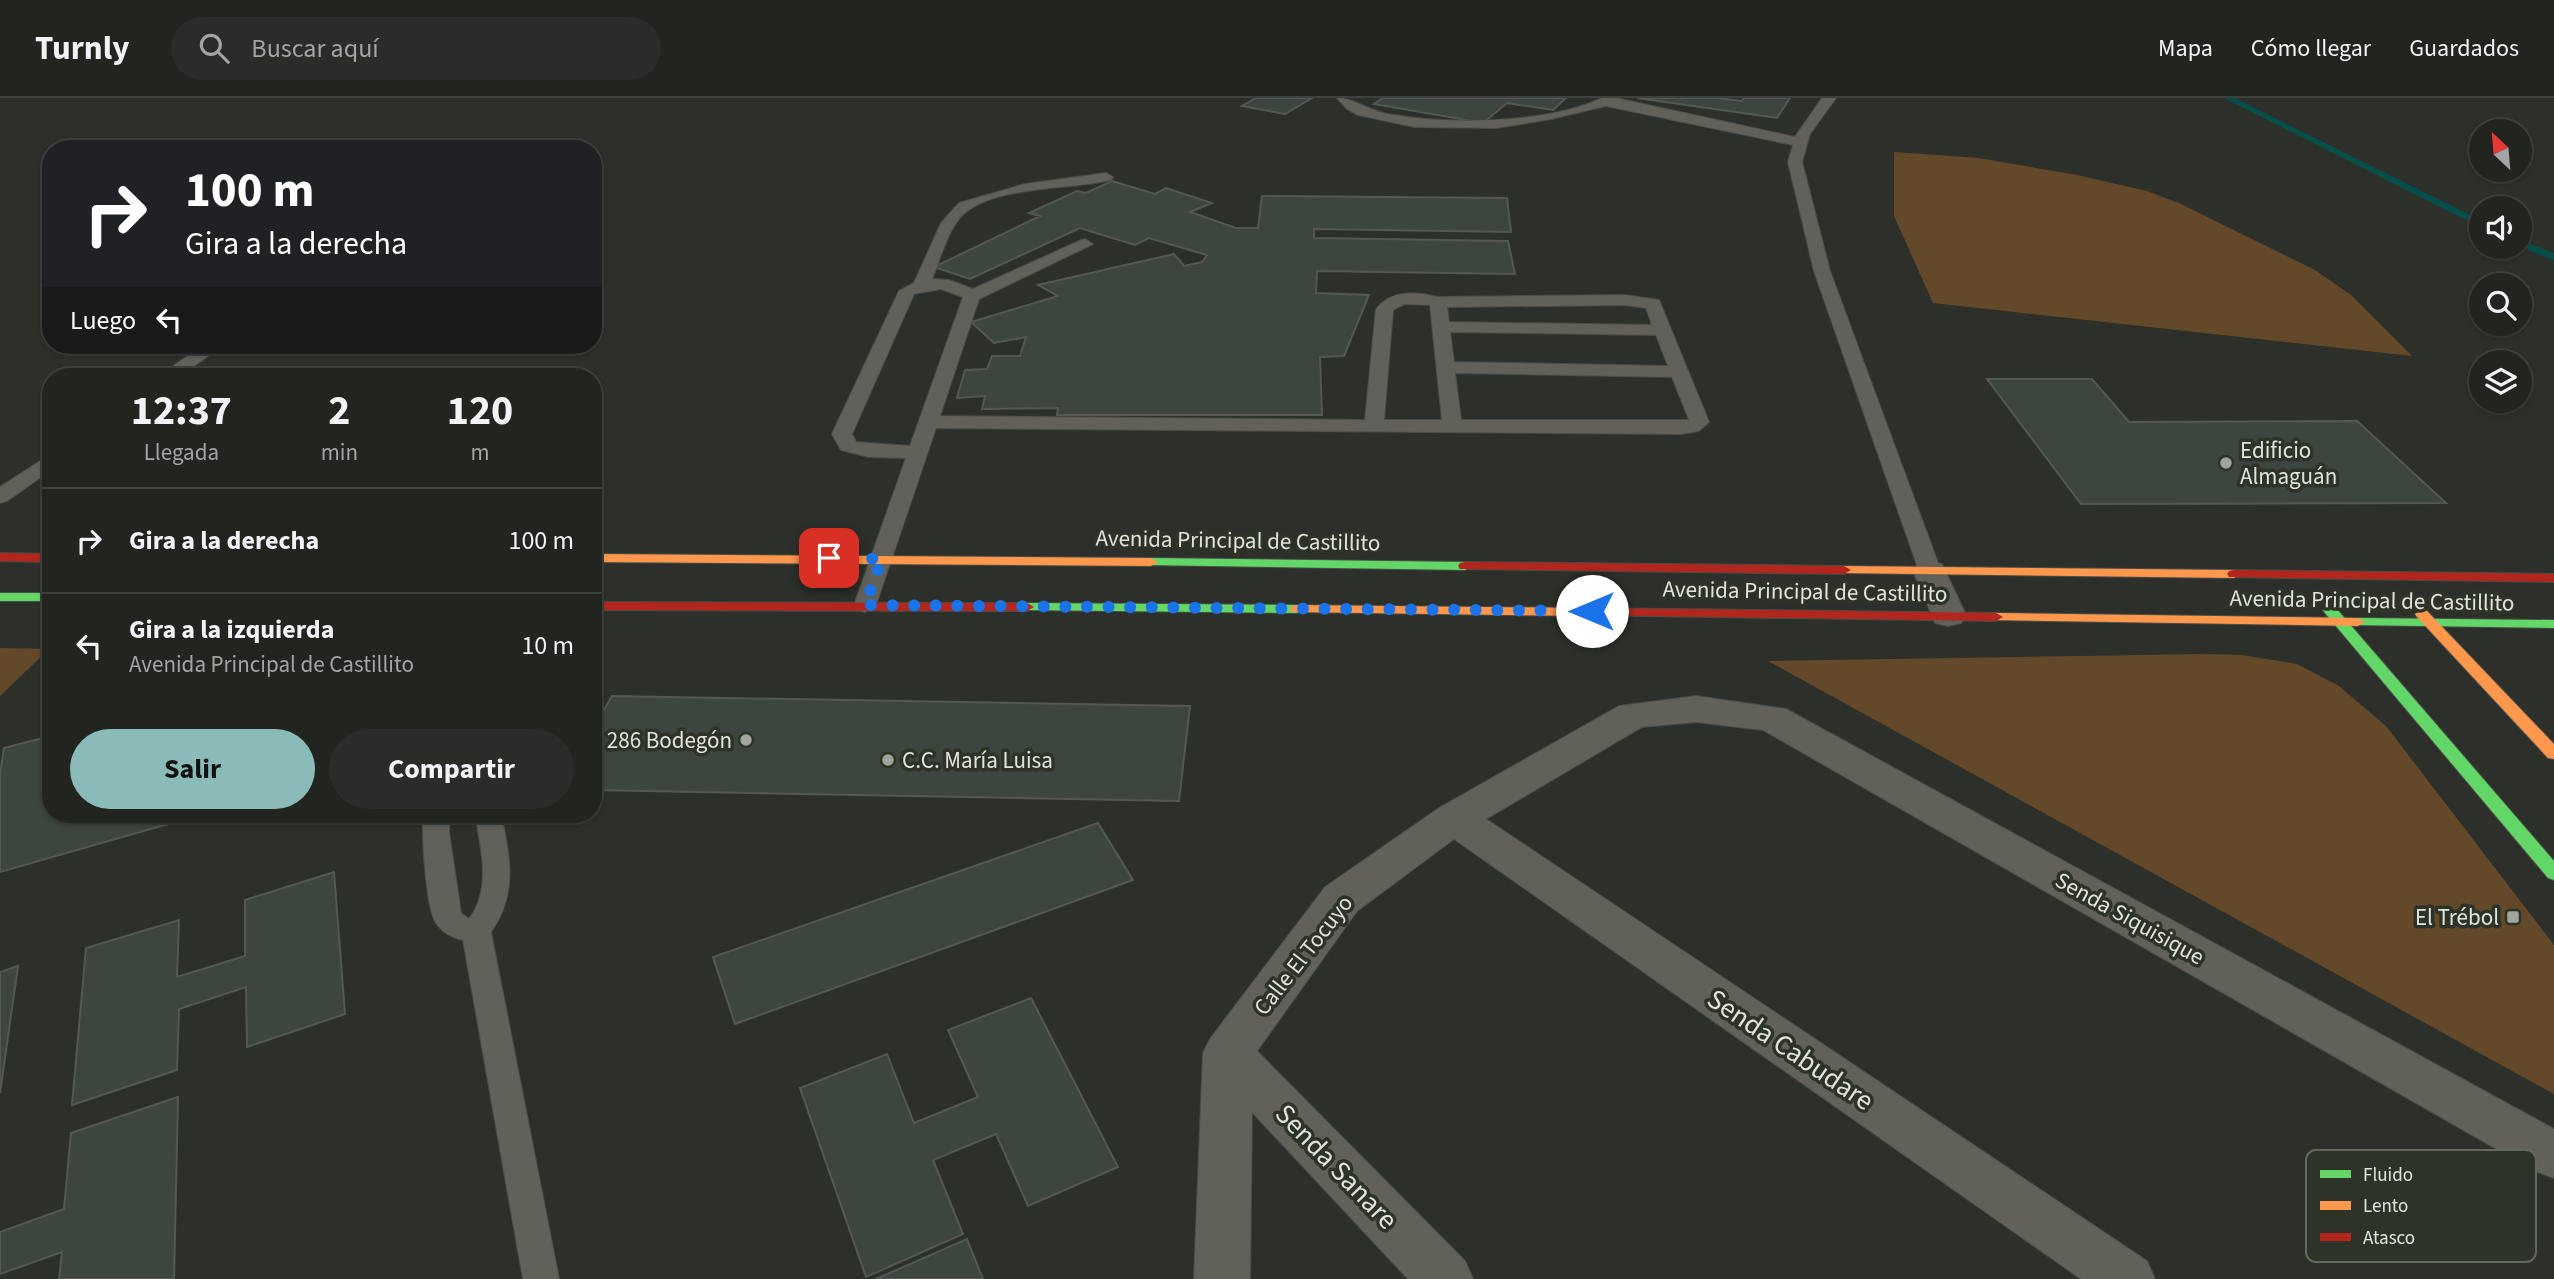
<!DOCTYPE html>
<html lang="es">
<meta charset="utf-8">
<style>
body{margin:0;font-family:"Source Sans 3",sans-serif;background:#2a2c29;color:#f1f3f6;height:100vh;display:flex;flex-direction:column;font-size:26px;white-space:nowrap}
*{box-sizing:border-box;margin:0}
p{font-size:23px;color:#a2a4a5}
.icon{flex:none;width:38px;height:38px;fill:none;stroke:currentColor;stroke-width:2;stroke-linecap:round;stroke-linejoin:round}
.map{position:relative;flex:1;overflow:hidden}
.sheet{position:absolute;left:42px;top:270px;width:560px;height:455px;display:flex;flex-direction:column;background:#222420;border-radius:28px;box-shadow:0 2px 5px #0004,0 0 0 2px #3f413e}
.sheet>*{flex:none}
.banner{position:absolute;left:42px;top:42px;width:560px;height:214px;border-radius:28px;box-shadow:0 2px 5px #0004,0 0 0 2px #3f413e;background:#202124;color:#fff;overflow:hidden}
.needle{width:46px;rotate:334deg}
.buttons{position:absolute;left:2469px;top:21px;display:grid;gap:14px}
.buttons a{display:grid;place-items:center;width:63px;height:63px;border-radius:50%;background:#222420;box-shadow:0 2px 5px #0004,0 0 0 2px #3f413e;font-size:35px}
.pin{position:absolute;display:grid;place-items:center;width:60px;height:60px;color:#fff;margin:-30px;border-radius:14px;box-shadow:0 4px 10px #0006}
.me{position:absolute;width:77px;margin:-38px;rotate:270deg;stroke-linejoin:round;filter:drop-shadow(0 0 5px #0008)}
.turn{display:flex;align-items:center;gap:24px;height:147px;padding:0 28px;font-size:32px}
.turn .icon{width:91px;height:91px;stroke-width:2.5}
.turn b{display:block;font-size:49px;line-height:60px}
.then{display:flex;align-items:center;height:66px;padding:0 28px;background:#0003;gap:14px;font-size:26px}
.eta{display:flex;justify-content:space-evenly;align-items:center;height:119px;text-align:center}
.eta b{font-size:42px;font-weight:700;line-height:49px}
.cta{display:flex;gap:14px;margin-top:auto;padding:14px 28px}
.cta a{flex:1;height:80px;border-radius:42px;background:#8bbbb9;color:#111;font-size:28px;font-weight:700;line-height:80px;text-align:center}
.cta a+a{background:#2a2c29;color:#f1f3f6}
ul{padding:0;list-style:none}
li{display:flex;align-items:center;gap:21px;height:105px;padding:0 28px;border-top:2px solid #3f413e}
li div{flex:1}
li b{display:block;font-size:26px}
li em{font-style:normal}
header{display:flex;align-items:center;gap:42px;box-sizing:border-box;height:98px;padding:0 35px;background:#222420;border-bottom:2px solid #3f413e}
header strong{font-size:33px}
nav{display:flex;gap:38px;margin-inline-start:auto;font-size:24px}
.search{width:490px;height:63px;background:#2a2c29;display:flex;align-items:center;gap:18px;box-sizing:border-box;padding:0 24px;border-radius:38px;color:#a2a4a5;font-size:26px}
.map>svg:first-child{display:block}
</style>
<header>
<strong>Turnly</strong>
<div class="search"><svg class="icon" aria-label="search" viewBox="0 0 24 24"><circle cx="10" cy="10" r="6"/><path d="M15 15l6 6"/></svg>Buscar aquí</div>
<nav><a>Mapa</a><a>Cómo llegar</a><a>Guardados</a></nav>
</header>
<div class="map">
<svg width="2554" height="1181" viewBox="0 0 2554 1181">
<rect width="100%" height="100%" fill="#2d302a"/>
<!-- green -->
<g fill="#63492a">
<path d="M1894,54L1979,60L2077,77L2147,93L2181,106L2315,172L2351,197L2412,258L1933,205L1894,118Z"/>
<path d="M0,550L49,551L0,598Z"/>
<path d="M2203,556L2242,557L2297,566L2339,588L2386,628L2554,847V996L1768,563Z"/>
</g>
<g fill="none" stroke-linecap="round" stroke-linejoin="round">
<!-- stream -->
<g fill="#064e49" fill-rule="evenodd">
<path d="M2224,0H2235L2482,123V130Z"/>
<path d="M2520,142L2554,155V162L2520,149Z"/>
</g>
</g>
<!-- building -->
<g fill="#3c463e" stroke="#545854" stroke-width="2">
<path d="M1256,0H1312L1285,16L1242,8Z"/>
<path d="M1383,0H1566L1553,12L1507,5L1483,25L1374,6Z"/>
<path d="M1637,0H1718L1741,3L1744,0H1790L1777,20Z"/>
<path d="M1112,83L1155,96L1166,90L1212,105L1190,114L1236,130H1258L1262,98L1507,100L1511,134L1314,131V140L1508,143L1515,176L1317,173L1316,195L1369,197L1344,258L1320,259L1322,317H1057L1058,310L982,311L985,298L957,300L965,272L987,271L992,258H1020L1026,239L994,245L971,224L1058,198L1038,187L1174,156L1184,168L1202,164L1207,157L1149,140L1135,147L1080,130L970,181L934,169L1040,118L1029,115L1077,93L1086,95Z"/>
<path d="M1987,281H2092L2129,324L2357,323L2446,405L2081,406Z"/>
<path d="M612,598L1190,608L1179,703L593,692V631Z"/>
<path d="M51,638V716H203L0,774V676L4,650Z"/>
<path d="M1098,725L1133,782L735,926L713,859Z"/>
<path d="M334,774L345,916L247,949L246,889L179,911L177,972L72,1007L86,850L179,822L177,879L245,858V802Z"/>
<path d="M18,868L0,995V874Z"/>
<path d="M1031,900L1118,1069L1028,1108L996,1036L933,1062L963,1136L866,1179L800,990L887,956L914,1025L978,999L948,932Z"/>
<path d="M178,999L174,1181H59L62,1154L0,1176V1134L64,1111L71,1035Z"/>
<path d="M967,1141L983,1181H876Z"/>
</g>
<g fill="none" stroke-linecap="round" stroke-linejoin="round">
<!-- lane casing -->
<g stroke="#4a4c47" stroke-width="2">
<g id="lane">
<path d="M1337,0C1354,0 1369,13 1388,16C1448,27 1546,26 1602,0H1616L1795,39L1822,0H1836L1810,36L1802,64L1830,173L1941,473L1938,478H1922L1919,473L1814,173L1788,64L1793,47L1606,8L1551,21L1497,30L1415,29L1358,17L1347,11Z"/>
<path d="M1106,75L1113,79L1111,82C1071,92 986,87 959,121C946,138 940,162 932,181L949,182L973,191L1079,143L1085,141L1093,146L979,201L940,318L1365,322L1376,211C1392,191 1416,194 1438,199L1625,197L1659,202L1709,324L1699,333L1681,336L936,330L876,507L865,514L857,512L854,507L906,360L869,359L841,352L832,336L899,193L914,185L941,125L959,105L1025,86ZM941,191L963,199L910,348L856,344L852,336L914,196ZM1404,206L1430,207L1442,322H1384L1393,212ZM1625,207L1646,210L1652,227L1449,224L1447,209ZM1450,234L1656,237L1668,268L1454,264ZM1455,275L1672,279L1689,322H1461Z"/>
<path d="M203,247H224L180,278H159Z"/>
<path d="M51,356V372L7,403L0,405V389Z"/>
<path d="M424,716H450L449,734L461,815L469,821C492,790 481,751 475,716H501C510,759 518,796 491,834L559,1181H523L463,842C451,839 443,835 436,825C426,811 421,734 424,716Z"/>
</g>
</g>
<!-- street casing -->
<g stroke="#4a4c47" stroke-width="2">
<g id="street">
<path d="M1930,463L1942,466L1966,517L1961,525L1948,528L1935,525L1913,473L1918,466Z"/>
<path d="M1696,598L1786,611L2554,1031V1080L2535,1073L1763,632L1696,624L1642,629L1486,721L2147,1163L2155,1181H2081L1454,741L1357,813L1257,953L1465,1163L1473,1181H1408L1252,1014L1250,1181H1194L1203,955L1210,941L1325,789L1439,710L1619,608Z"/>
</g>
</g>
<!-- fast casing -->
<g stroke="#4a4c47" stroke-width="2">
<g id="fast">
<path d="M1151,460L1465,464L1472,468L1465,472L1146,467L1144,464Z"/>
<rect x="0" y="495" width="51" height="8"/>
<path d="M1027,505L1297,507L1304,511L1297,515L1022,512L1020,509L1022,506Z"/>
<path d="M2330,508L2335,509L2554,763V782L2548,780L2325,515L2323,512L2325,509Z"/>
<path d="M2358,520L2554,522V530L2353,527L2351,524L2353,521Z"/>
</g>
</g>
<!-- slow casing -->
<g stroke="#4a4c47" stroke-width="2">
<g id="slow">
<path d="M593,456L1151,460L1158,464L1151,468L593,464Z"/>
<path d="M1844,468L2234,472L2241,476L2234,480L1839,475L1837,472Z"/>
<path d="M1297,507L1585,510L1592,514L1585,518L1292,514L1290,511L1292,508Z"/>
<path d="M2422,512L2427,513L2554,646V661L2548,660L2417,519L2415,516Z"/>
<path d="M1996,515L2358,520L2365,524L2358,528L1991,522L1989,519Z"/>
</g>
</g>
<!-- jam casing -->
<g stroke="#4a4c47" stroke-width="2">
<g id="jam">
<path d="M0,455L51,456V464L0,463Z"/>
<path d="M1465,464L1844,468L1851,472L1844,476L1460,471L1458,468L1460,465Z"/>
<path d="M2234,472L2554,476V484L2229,479L2227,476L2229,473Z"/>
<path d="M593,504L1027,505L1034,509L1027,513L593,512Z"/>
<path d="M1585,510L1996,515L2003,519L1996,523L1580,517L1578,514L1580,511Z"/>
</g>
</g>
<!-- lane -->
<use href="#lane" fill="#61615a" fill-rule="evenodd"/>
<!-- street -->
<use href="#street" fill="#61615a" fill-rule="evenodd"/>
<!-- fast -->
<use href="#fast" fill="#63d668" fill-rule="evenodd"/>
<!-- slow -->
<use href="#slow" fill="#ff974d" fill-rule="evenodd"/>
<!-- jam -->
<use href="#jam" fill="#b3261e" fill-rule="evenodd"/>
</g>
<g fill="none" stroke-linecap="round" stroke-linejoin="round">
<!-- route -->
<path stroke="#1a73e8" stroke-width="12" stroke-dasharray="0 21.6" d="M829,460L882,461L865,507L1592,513"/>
</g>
<!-- markers -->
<g fill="#a1a59e" stroke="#2e3327" stroke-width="2.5">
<circle cx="2226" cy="365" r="7"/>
<circle cx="746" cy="642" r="7"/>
<circle cx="888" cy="662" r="7"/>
<rect x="2506" y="812" width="14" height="14" rx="3.5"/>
</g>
<g text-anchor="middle" stroke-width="7" stroke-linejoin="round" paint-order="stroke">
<!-- poi labels -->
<g font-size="23" fill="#e0e4dc" stroke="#2e3327" text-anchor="start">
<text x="2240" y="360">Edificio<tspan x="2240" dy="26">Almaguán</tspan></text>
<text x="732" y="650" text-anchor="end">286 Bodegón</text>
<text x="902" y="670">C.C. María Luisa</text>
<text x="2499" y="827" text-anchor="end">El Trébol</text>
</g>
<!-- street labels -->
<g font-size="23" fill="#e0e4dc" stroke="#2e3327">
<text transform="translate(1238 442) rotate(1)" y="8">Avenida Principal de Castillito</text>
<text transform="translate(1805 493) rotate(1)" y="8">Avenida Principal de Castillito</text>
<text transform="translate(2372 502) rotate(1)" y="8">Avenida Principal de Castillito</text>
<text transform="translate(2130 820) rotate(29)" y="8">Senda Siquisique</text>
<text transform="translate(1303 857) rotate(-52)" y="8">Calle El Tocuyo</text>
</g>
<!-- near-street labels -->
<g font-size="28" fill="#e0e4dc" stroke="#2e3327">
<text transform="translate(1791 951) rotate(34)" y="10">Senda Cabudare</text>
<text transform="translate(1337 1068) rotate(46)" y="10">Senda Sanare</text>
</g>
</g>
<!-- legend -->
<rect x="2306" y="1052" width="230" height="112" rx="10" fill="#2e3327" stroke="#63685d" stroke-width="2"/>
<rect x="2320" y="1072" width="31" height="8" fill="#63d668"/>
<rect x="2320" y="1103" width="31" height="9" fill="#ff974d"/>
<rect x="2320" y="1135" width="31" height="8" fill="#b3261e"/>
<g font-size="19" fill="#e0e4dc">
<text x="2363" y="1083">Fluido</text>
<text x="2363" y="1114">Lento</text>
<text x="2363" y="1146">Atasco</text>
</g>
</svg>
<div class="buttons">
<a><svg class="needle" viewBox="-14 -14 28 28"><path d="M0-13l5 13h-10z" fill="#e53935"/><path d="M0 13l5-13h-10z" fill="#a2a4a5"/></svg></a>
<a><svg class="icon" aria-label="sound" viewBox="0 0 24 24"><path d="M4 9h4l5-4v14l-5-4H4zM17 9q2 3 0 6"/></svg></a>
<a><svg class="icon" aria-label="search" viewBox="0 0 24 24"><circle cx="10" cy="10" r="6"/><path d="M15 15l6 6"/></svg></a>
<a><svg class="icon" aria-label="layers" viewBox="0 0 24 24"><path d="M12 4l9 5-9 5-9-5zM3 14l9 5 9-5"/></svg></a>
</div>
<div class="pin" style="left:829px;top:460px;background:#d93025"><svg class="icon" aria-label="arrive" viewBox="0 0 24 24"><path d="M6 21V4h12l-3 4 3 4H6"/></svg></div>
<svg class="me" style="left:1592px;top:513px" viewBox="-20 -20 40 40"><circle r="19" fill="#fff"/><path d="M0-13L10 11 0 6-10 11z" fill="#1a73e8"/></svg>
<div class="banner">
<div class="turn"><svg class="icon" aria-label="right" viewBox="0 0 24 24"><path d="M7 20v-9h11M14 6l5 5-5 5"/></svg><div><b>100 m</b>Gira a la derecha</div></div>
<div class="then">Luego<svg class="icon" aria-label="left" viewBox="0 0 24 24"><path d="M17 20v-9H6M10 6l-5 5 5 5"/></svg></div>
</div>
<section class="sheet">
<div class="eta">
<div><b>12:37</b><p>Llegada</p></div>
<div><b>2</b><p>min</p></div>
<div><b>120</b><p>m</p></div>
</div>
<ul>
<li><svg class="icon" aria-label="right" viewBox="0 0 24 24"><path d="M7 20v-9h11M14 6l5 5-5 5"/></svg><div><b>Gira a la derecha</b></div><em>100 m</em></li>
<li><svg class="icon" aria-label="left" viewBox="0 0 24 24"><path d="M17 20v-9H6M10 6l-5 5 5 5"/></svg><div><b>Gira a la izquierda</b><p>Avenida Principal de Castillito</p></div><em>10 m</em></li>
</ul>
<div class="cta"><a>Salir</a><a>Compartir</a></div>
</section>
</div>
